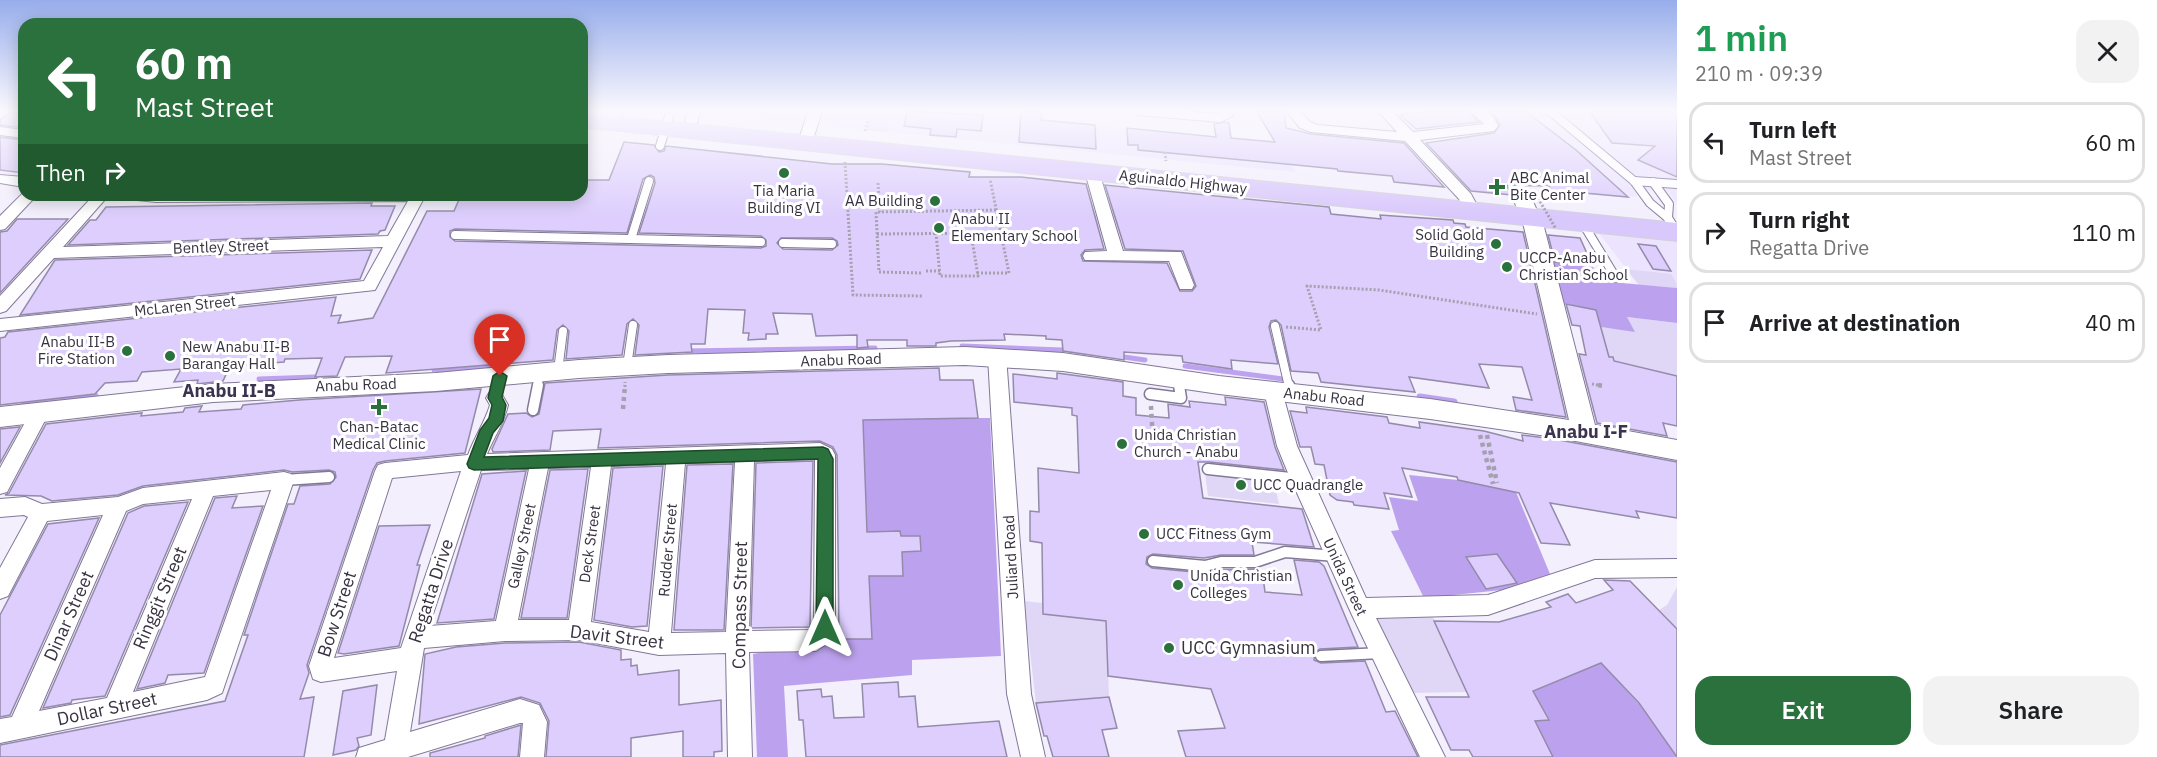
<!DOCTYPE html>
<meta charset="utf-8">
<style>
body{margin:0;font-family:"IBM Plex Sans",sans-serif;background:#f2f2f2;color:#202124;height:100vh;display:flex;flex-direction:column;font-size:22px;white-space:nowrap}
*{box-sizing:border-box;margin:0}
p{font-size:20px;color:#757577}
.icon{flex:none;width:33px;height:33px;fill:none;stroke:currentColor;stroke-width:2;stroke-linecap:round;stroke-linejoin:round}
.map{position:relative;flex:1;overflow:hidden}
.sheet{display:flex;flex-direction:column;background:#fff;width:480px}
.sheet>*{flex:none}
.hud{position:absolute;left:18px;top:18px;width:570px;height:183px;border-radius:18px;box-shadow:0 3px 15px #0003;background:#2b713d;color:#fff;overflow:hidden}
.pin{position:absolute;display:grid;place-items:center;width:51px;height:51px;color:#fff;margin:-62px -26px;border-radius:50% 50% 50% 0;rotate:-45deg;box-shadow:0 0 6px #0007}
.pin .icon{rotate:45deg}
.me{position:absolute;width:66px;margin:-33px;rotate:0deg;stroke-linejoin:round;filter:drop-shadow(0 0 4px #0008)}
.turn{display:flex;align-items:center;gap:21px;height:126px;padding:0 18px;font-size:27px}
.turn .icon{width:78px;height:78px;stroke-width:2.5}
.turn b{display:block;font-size:42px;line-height:51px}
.then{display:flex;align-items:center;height:57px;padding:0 18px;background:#0003;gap:12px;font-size:22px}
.round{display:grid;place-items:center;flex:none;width:63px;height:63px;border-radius:18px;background:#f2f2f2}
.summary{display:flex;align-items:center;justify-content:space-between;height:102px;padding:0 18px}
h1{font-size:36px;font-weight:600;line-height:45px;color:#1e9e55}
.cta{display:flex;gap:12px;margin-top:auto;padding:12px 18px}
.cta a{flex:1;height:69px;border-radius:18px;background:#2b713d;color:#fff;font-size:24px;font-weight:600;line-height:69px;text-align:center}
.cta a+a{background:#f2f2f2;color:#202124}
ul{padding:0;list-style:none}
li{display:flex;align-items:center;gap:18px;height:81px;margin:0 12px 9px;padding:0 6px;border:3px solid #e0e0e0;border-radius:18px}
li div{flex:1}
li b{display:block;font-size:22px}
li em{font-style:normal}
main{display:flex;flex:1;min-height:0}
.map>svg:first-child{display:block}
</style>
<main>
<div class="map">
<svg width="1677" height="757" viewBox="0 0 1677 757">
<rect width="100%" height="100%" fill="#f3effd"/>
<!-- built -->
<g fill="#ece4fe">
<path d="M734,111H937L1275,142L1296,172L733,117Z"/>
<path d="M1525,111H1677V203L1668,192L1633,189L1637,196L1626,197L1578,152Z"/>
<path d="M1598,232L1677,241V288L1639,285Z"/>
</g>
<!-- green -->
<g fill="#e0d7f6">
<path d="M872,111H892L887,132L867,130Z"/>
<path d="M1626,269L1671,274L1677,284V288L1639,285Z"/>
<path d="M1627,317L1677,323V376L1614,361L1613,357H1609L1601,327L1634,331Z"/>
<path d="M1204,466L1272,473L1279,504L1208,496Z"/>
<path d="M1677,587V629L1659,610L1667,605Z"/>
<path d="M1024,601L1106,610L1109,697L1036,703Z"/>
<path d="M1433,617L1467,692L1410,693L1376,619Z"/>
</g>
<!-- forest -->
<g fill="#bca2ee">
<path d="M1552,261L1593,267L1600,281L1677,288V323L1627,317L1635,332L1601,327L1596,310L1564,303Z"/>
<path d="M933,418H990L1001,656L912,660V675L784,686L788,757H757L753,654L839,639H871L869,576H903L900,532H867L863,420Z"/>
<path d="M1409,475L1458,480L1516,492L1550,574L1502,590L1424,598L1391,531L1399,530L1389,497L1418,501Z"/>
<path d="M1601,663L1639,704L1677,757H1553L1535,721L1549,720L1533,691Z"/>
</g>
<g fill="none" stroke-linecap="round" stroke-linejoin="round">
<!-- stream-far1 -->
<g stroke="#bda3ef" stroke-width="5">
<path d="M962,346L1062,350"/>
<path d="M686,351L875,348"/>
<path d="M1117,356L1145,360"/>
<path d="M1185,366L1283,379"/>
<path d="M434,370L506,365"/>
<path d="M259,379L315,377"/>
</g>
<!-- stream -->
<g stroke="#bda3ef" stroke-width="7">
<path d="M1420,397L1454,402"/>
<path d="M24,405L95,396"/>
</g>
</g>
<!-- building -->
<g fill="#ddcefd" stroke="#948aaa" stroke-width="1.5" fill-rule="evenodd">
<path d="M907,111L983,115L981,131L957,129L956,137L930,135L931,129L904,126Z"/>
<path d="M1021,111H1042L1041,120L1095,125L1096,149L1019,142Z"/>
<path d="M1284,111L1286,128L1311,134L1404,143L1444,187L1394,182L1392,176L1338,171L1337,169L1138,150V145H1128L1127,128L1216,137L1214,124L1225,122L1229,123L1231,138L1275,142L1257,112Z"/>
<path d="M1431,111H1468L1479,122L1416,129L1400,115Z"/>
<path d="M1488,111H1525L1576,150L1628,197L1551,190L1549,186L1506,185L1513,195L1471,191L1426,143L1494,133L1500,125L1495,116Z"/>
<path d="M1589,111H1677V177L1638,160L1655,146L1612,143Z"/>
<path d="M11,112L24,113V128L0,125V120Z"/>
<path d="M0,137L24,140V173L0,170Z"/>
<path d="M624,142L654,145L659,152L664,151L666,146L832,164H882L970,172L969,177H1021L1086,184L1104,249L1085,250L1081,255L1083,261L1167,263L1180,291H1192L1196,286L1183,251L1125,249L1105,185L1329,207L1331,214L1381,219L1380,215L1453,220L1454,223L1465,224L1466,227L1523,232L1566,417L1516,410L1513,397L1532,400L1522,367L1479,364L1489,388L1409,377L1415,392L1321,382L1318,373L1291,371L1281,325L1276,320L1271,321L1269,327L1278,364L1231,360L1232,369L1183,362L1182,356L1124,352V360L1063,351L1062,340L1046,339V336L1004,334L1005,340L951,341L936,343V346H907V340H867L868,347L857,348V335L816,336L812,314L773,313L778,334H766V339L748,340L749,333H743L745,310L708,309L705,344H691L692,352L635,355L639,325L633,319L627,324L622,355L566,359L569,331L563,325L557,330L553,360L386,373L392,356L345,357L337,376L315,377L322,358L285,359L284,362L230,366L223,381L197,384L198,380L174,382L181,369L142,372L137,381L105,383L95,394L0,405V338L5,337L8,332L336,297L331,316L341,315L338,323L373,318L427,211H454L461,195H582V180H609ZM650,175L654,177L655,183L639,233L761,236L766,240V246L761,248L455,241L450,237V231L455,229L627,233L643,179ZM781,238H832L837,241L838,245L832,250L783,249L777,243Z"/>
<path d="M372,203L371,206H395L385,230L380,231L378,234L68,245L90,220H96L106,207Z"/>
<path d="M17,219H68L0,293V232L7,231Z"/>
<path d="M1548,235L1580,238L1590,260L1577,258L1580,265L1555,262Z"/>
<path d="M1638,244L1656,246L1671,271L1653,269Z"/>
<path d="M372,250L360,279L20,315L55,260Z"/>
<path d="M1566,304L1596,310L1609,357H1613L1614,361L1677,376V426L1663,423L1667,436L1597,423L1579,354L1586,355L1580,326L1572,325Z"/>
<path d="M939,368L940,380H973L978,418L863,420L867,532L900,531L901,536H920L921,551L902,552L903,576H869L872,639H839L837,455L833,447L820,441L598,448L601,429L553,431L550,450L493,452L492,449L508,414L526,413L532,417L539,414L545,383L668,375Z"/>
<path d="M1057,373L1123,382V396L1136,398V415L1169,418L1168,404L1190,407L1189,401L1226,405L1225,397L1264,402L1275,447L1284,470L1209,462H1198L1203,498L1302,509L1314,547L1252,542L1254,555H1221L1204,558L1153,554L1147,557L1146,564L1152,568L1204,573L1222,570L1257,569L1259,576L1263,577L1265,592L1302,595L1294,560L1319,562L1324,566L1358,647L1320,649L1315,652L1314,660L1321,663L1365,661L1386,712L1395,711L1418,757H1186L1178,731L1225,728L1211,689L1108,676L1106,621L1043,614L1042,543L1030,541V511L1039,512L1038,468L1079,473L1077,416L1072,415V408L1014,402L1013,374L1057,379Z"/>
<path d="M481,389L465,453L385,461L377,463L373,470L307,665L309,673L300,699L314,697L304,757H0V745L225,701L248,635H244L288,504H294L300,486L330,484L336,477L335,472L329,470L292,472L284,470L143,486L118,495L52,501L41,496L5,495L9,493L46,424L142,413L141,416L183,412L185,408L202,406L199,412L241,409L243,405L299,400Z"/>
<path d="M1306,407L1387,417L1389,423L1420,428L1419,422L1484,431L1523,441L1522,435L1554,439L1677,462V518L1636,511L1639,518L1550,503L1570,545L1541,543L1519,493L1458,480L1457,477L1402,468L1412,497L1384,493L1389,509L1354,505L1353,502L1337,500L1330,495L1324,465L1315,464L1311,447H1300L1290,411L1307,413Z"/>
<path d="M20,427L0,463V429Z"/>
<path d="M813,461L810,627L751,628L756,463Z"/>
<path d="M733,464L724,630H674L687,465Z"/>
<path d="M663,466L647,626L632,627L594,620L613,468Z"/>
<path d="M588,469L567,618H521L550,470Z"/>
<path d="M526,471L494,619L437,623L482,474Z"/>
<path d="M237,496L232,508L263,506L204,673L168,675L165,683L137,689L215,498Z"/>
<path d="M188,502L105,696L72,700L71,703L43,708L128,513L144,506Z"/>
<path d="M99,518L10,715L0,717V615L48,524Z"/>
<path d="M430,525L417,565H420L399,646L344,654L338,653L379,526Z"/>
<path d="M1497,554L1517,583L1486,589L1466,557Z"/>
<path d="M1604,580L1630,581L1677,629V757L1639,703L1601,663L1533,691L1549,720L1535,721L1553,757H1473L1469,750H1451L1426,697H1469L1434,621L1499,622L1551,607L1546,602L1568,594L1576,603L1613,590Z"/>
<path d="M579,642L621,650V660L631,659V666L637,665L638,675L679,670V705L721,700L722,751L714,752V757H683V731L631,738V757H546L549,721L540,703L521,697L419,724L425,654L456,647L505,643Z"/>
<path d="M898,682L899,697L915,696L918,727L999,721L1007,757H806L803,720H799L797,691L821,689L822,697L832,696L834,718L864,717L862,684Z"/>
<path d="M377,685L371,735L357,738L359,746L356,750L333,755L343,691Z"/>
<path d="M1109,697L1117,728L1102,730L1109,757H1053L1047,736H1044L1036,703Z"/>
<path d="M521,725L518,757H430V753L485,738V736Z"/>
</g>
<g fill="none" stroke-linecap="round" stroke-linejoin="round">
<!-- lane-far1 casing -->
<g stroke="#827898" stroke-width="10">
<g id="lane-far1">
<path d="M1550,111L1634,181L1650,203L1668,218L1677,232"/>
<path d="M660,146L669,117"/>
<path d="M1634,181L1677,184"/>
<path d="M1653,182L1669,204L1668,218"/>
<path d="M1582,222L1616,278"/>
<path d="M455,235L761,242"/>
<path d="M631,239L649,181"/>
<path d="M783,243L832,244"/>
<path d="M1275,326L1289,387"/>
<path d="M627,366L633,325"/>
<path d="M558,371L563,331"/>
<path d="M1178,379L1179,387"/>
<path d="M537,387L540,373"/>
</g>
</g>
<!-- lane casing -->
<g stroke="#827898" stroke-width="13">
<g id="lane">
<path d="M1289,385L1291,393"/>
<path d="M1150,394L1181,398L1179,385"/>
<path d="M533,410L538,385"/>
<path d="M1208,469L1300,479"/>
<path d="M284,480L329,477"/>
<path d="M1153,561L1205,566L1221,562H1255L1285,552L1336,556"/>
<path d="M1321,656L1381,653"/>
</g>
</g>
<!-- street casing -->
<g stroke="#827898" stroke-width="2">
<g id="street">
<path d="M610,111H624L612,126H602L600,123Z"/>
<path d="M688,111H700L697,123H687L685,120Z"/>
<path d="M808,111H822L812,143L805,147L798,143Z"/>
<path d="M1132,111H1180L1218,114V111H1230L1233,116L1220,122L1138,115Z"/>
<path d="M1286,111H1300L1310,122L1318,125L1397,132L1378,111H1392L1413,132L1484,124L1470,111H1485L1494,118L1498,126L1494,131L1420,140L1471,194L1480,211L1477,214H1467L1459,199L1405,141L1311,132L1300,128Z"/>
<path d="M0,127L24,130V138L0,135Z"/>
<path d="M1092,168L1099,172L1123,251L1181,252L1194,285L1192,289H1180L1169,261L1085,260L1083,256L1085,252L1107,251L1085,172Z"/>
<path d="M0,175L24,177V187L0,183Z"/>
<path d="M24,192V195H37L5,229L0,230V216Z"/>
<path d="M94,195H109L63,247L388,236L408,201L156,202L137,200L130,195L425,196L375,290L0,331V319L364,281L383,247L54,258L6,311L0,313V296Z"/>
<path d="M997,349L1003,351L1006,356L1031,694L1045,757H1021L1007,694L988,356L991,351Z"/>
<path d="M1273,384L1279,386L1282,391L1297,446L1366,598L1488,595L1595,560L1677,559V577L1595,578L1488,615L1376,618L1445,757H1420L1352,615L1288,473L1277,446L1264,391L1267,386Z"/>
<path d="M495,391L501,393L508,405C504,423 494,437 487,454L820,443L832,449L835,455V633L832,640L816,651L749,652L752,757H728L726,653L659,655L579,640L505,641L424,648L410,732L520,699L539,705L547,722L544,757H520L523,723H520L408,757H356L359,748L385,740L397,671L321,682L313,679L309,666L375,471L378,465L385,463L468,455C474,438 485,422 490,405L486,398L489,393ZM815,459L814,628L812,630L749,631L754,461ZM735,462L726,632L671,633L685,463ZM666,464L649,632L591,622L611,466ZM591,467L569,620H518L548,468ZM529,469L496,621L429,626L481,470ZM461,471L401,648L334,658L392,478Z"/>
<path d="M40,406L47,408L49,413L7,492L0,494V468L33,408Z"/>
<path d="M284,472L291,474L294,480L222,693L207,700L0,743V719L12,717L103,515L47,521L8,596L0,599V568L28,517L24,515L0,517V499L25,497L42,504L118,497L143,488ZM271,490L205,677L133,692L213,496ZM192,499L107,698L39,711L126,511L143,504Z"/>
</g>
</g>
<!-- secondary casing -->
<g stroke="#827898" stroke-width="2">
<path id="secondary" d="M1525,197L1532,199L1544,227L1595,425L1677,440V460L1554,437L1430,419L1219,394L1063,371L965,365L668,373L579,378L436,391L213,402L0,427V407L213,384L436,373L579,360L668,355L965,347L1063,353L1219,376L1430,399L1569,420L1524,227L1515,203L1518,199Z"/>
</g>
<!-- highway casing -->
<g stroke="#d3d2d5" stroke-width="2">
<path id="highway" d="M582,113L1677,223V241L582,127Z"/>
</g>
<!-- path-far1 -->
<g stroke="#a5a0ae" stroke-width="3" stroke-dasharray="2 2" stroke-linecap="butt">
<path d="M865,131L868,121"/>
<path d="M1165,152L1166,161"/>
<path d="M845,162L853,295L923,296"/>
<path d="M878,183L880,212"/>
<path d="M1546,198L1559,200L1554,192H1561L1568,202"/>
<path d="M936,233L940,276H978L971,233"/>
<path d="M877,234L1002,233"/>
<path d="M926,271H940"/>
<path d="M921,273L879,272L876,212L997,210"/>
<path d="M977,273H1009L990,179"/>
<path d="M1286,327L1321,330L1307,286L1379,290L1537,314"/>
<path d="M1592,384L1603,386"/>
<path d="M625,387V382"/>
</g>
<!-- path -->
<g stroke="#a5a0ae" stroke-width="4.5" stroke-dasharray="4 4" stroke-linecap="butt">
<path d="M1598,385L1603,386"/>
<path d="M1151,406L1154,458"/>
<path d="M623,409L625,385"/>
<path d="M1480,435L1493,484"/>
<path d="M1487,435L1497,483"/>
</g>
<!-- lane-far1 -->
<use href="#lane-far1" stroke="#fff" stroke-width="8"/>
<!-- lane -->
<use href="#lane" stroke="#fff" stroke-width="10"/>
<!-- street -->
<use href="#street" fill="#fff" fill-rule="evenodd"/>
<!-- secondary -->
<use href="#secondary" fill="#fff" fill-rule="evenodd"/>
<!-- highway -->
<use href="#highway" fill="#d9c8fc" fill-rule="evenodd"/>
<!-- path-bridge -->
<path stroke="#a5a0ae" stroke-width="3" stroke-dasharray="2 2" stroke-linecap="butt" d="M1538,198L1556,229"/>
</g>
<!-- sky -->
<linearGradient id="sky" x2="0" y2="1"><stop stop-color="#97adeb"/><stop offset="0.51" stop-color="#faf8fe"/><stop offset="1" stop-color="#faf8fe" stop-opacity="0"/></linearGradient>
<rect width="1677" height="217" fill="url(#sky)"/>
<!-- route -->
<path fill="#2b713d" stroke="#1c4928" stroke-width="1.5" d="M500,371L507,376L502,397L506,405L503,421L493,433L484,457L823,447L828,449L833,459V628L831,634L825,636L819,634L816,628L818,459L474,470L469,468L467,464L480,430L489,418L492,405L488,398L493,376Z"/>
<!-- markers -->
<g fill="#2b713d" stroke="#fff" stroke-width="2">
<circle cx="784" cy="173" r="6"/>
<path d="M1494 178h6v6h6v6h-6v6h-6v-6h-6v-6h6z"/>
<circle cx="935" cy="201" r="6"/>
<circle cx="939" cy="228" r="6"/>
<circle cx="1496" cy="244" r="6"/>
<circle cx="1507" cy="267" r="6"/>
<circle cx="127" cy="351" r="6"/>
<circle cx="170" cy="356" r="6"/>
<path d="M376 398h6v6h6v6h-6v6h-6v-6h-6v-6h6z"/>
<circle cx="1122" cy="444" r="6"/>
<circle cx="1241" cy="485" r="6"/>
<circle cx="1144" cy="534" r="6"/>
<circle cx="1178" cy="585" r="6"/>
<circle cx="1169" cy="648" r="6"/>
</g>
<g text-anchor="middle" stroke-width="6" stroke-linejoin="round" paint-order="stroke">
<!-- poi labels -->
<g font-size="15" fill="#373240" stroke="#fff" text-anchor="start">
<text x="1510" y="183">ABC Animal<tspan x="1510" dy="17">Bite Center</tspan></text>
<text x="784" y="196" text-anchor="middle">Tia Maria<tspan x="784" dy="17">Building VI</tspan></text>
<text x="923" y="206" text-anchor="end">AA Building</text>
<text x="951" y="224">Anabu II<tspan x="951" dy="17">Elementary School</tspan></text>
<text x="1484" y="240" text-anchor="end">Solid Gold<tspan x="1484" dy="17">Building</tspan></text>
<text x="1519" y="263">UCCP-Anabu<tspan x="1519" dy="17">Christian School</tspan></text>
<text x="115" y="347" text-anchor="end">Anabu II-B<tspan x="115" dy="17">Fire Station</tspan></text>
<text x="182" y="352">New Anabu II-B<tspan x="182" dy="17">Barangay Hall</tspan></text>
<text x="379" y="432" text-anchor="middle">Chan-Batac<tspan x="379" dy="17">Medical Clinic</tspan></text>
<text x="1134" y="440">Unida Christian<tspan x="1134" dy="17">Church - Anabu</tspan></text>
<text x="1253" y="490">UCC Quadrangle</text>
<text x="1156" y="539">UCC Fitness Gym</text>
<text x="1190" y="581">Unida Christian<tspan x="1190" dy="17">Colleges</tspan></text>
</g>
<!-- street labels -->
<g font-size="15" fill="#373240" stroke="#fff">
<text transform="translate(1183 182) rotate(6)" y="5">Aguinaldo Highway</text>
<text transform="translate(221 247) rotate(-2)" y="5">Bentley Street</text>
<text transform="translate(185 306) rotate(-6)" y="5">McLaren Street</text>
<text transform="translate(841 360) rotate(-2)" y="5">Anabu Road</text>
<text transform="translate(356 385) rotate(-2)" y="5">Anabu Road</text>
<text transform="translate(1324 397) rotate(6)" y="5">Anabu Road</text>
<text transform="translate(590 544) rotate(-82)" y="5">Deck Street</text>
<text transform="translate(522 546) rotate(-78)" y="5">Galley Street</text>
<text transform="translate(668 550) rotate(-85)" y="5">Rudder Street</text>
<text transform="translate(1011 557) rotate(-93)" y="5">Juliard Road</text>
<text transform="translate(1345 577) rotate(65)" y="5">Unida Street</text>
</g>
<!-- quarter labels -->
<g font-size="18" font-weight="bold" fill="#3c334f" stroke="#fff">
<text x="229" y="397">Anabu II-B</text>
<text x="1586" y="438">Anabu I-F</text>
</g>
<!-- near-street labels -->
<g font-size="18" fill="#373240" stroke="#fff">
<text transform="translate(431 591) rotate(-72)" y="6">Regatta Drive</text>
<text transform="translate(160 598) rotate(-67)" y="6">Ringgit Street</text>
<text transform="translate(740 605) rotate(-89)" y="6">Compass Street</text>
<text transform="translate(337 614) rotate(-72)" y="6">Bow Street</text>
<text transform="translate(69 616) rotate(-66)" y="6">Dinar Street</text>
<text transform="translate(617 637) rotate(7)" y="6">Davit Street</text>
<text transform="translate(107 709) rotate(-12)" y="6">Dollar Street</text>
</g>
<!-- near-poi labels -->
<g font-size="18" fill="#373240" stroke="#fff" text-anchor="start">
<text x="1181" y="654">UCC Gymnasium</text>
</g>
</g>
</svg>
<div class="pin" style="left:500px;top:376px;background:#d93025"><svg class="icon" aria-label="arrive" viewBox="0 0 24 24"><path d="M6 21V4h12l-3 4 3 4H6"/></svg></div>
<svg class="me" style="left:825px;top:628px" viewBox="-20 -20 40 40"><path d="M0-17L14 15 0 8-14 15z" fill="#2b713d" stroke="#fff" stroke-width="4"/></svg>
<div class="hud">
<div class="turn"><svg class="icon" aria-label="left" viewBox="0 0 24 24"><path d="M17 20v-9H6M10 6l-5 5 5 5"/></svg><div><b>60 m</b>Mast Street</div></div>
<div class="then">Then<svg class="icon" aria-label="right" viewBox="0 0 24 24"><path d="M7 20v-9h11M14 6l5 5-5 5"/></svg></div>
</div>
</div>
<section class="sheet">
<div class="summary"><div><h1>1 min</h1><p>210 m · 09:39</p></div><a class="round"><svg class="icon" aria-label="close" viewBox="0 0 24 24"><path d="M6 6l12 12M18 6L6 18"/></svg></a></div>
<ul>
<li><svg class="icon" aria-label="left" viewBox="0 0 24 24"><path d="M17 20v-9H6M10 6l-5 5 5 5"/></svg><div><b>Turn left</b><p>Mast Street</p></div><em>60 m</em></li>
<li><svg class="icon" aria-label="right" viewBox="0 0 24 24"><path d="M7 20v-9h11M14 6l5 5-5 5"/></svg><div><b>Turn right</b><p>Regatta Drive</p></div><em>110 m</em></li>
<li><svg class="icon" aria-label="arrive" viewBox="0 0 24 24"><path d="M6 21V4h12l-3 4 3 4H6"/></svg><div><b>Arrive at destination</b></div><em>40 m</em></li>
</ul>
<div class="cta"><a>Exit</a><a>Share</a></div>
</section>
</main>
